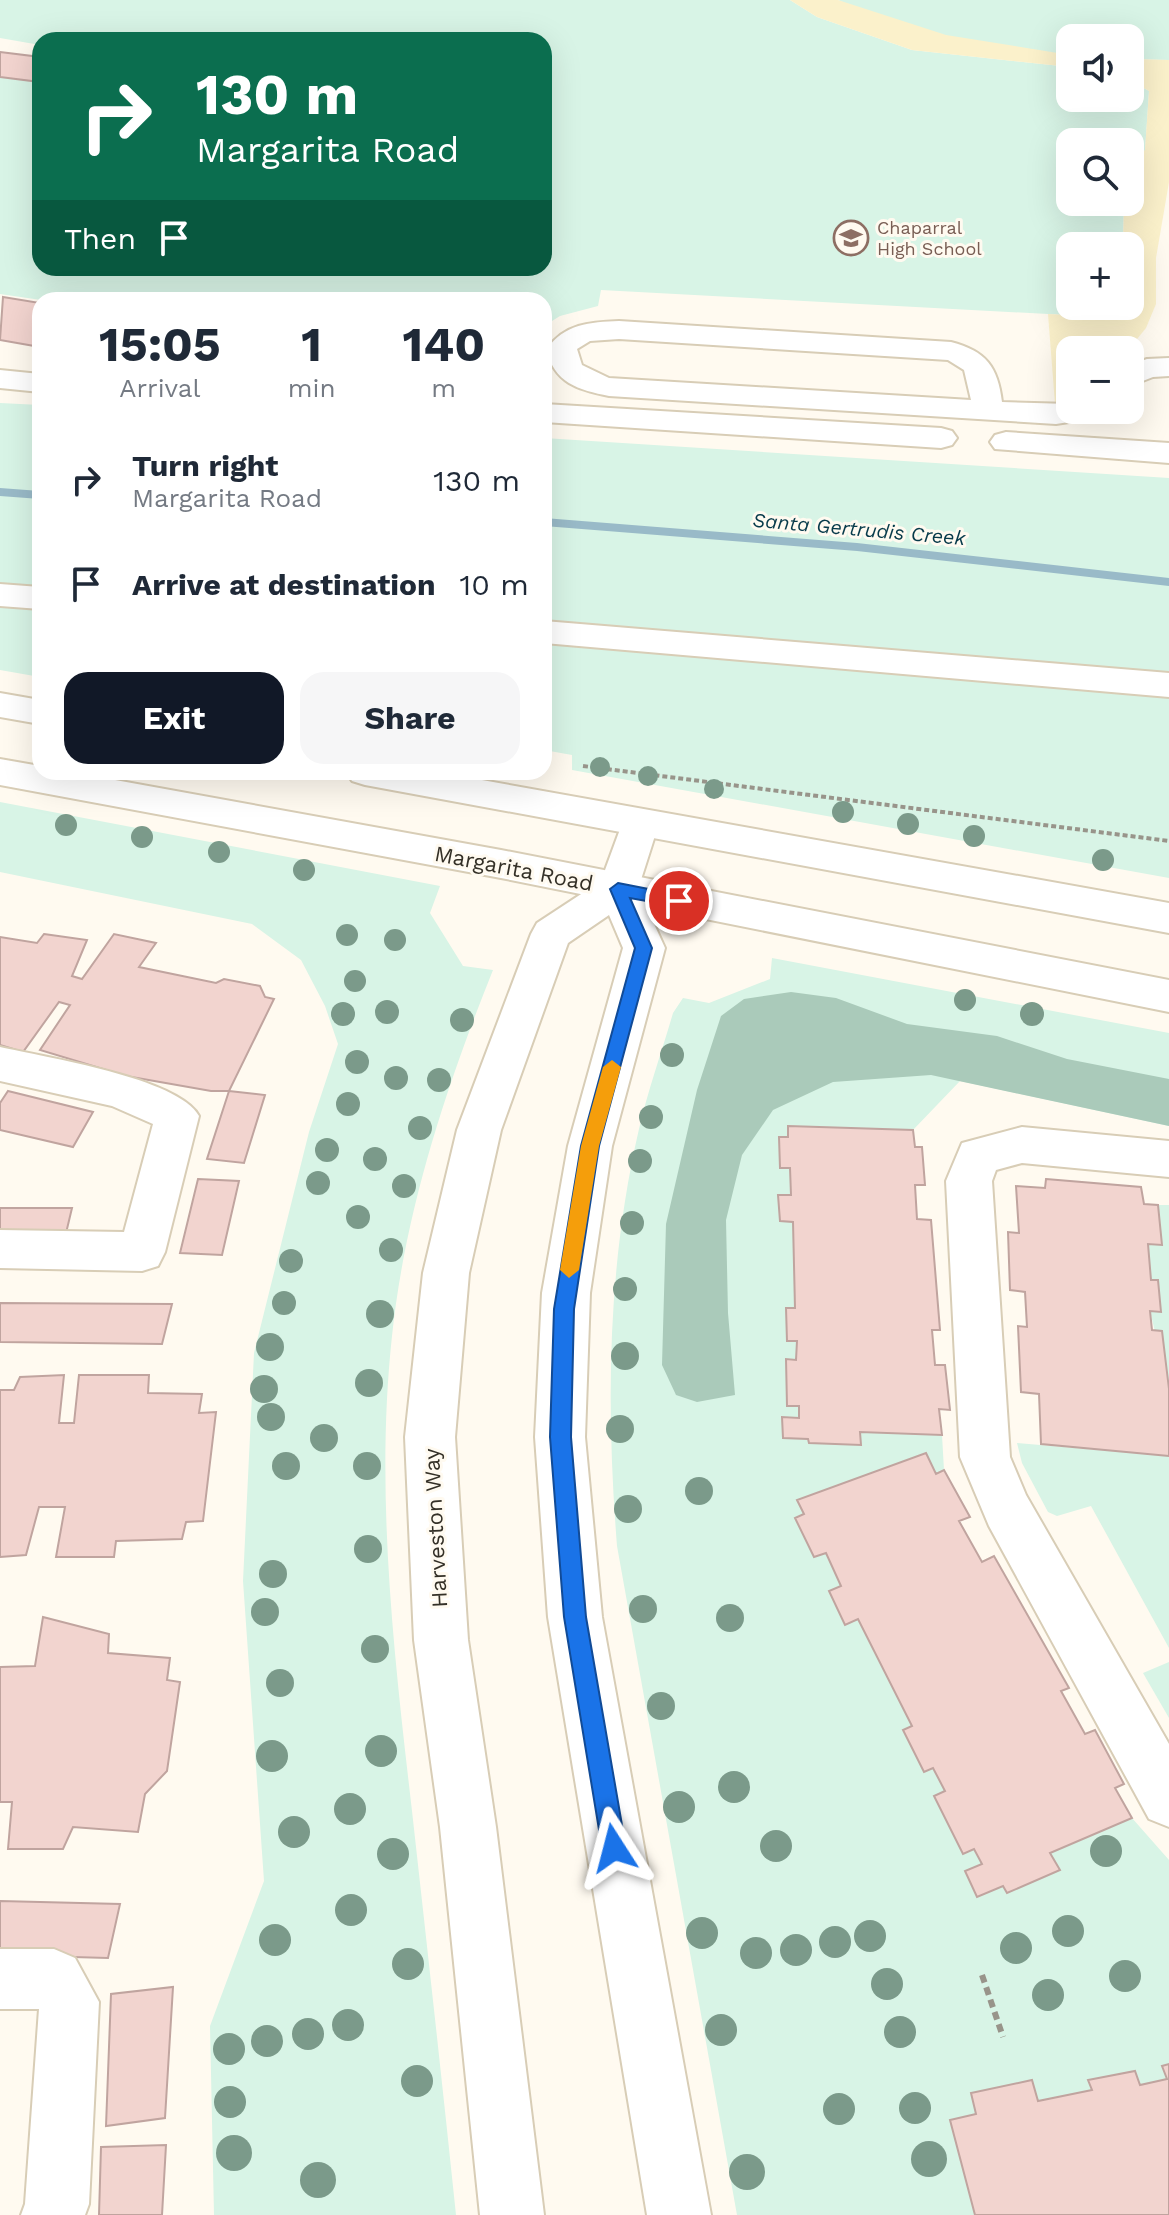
<!DOCTYPE html>
<meta charset="utf-8">
<style>
body{margin:0;font-family:"Work Sans",sans-serif;background:#f6f6f7;color:#1f2937;height:100vh;display:flex;flex-direction:column;font-size:30px;white-space:nowrap}
*{box-sizing:border-box;margin:0}
p{font-size:26px;color:#747a83}
.icon{flex:none;width:44px;height:44px;fill:none;stroke:currentColor;stroke-width:2;stroke-linecap:round;stroke-linejoin:round}
.map{position:relative;flex:1;overflow:hidden}
.sheet{position:absolute;left:32px;top:292px;width:520px;height:488px;display:flex;flex-direction:column;background:#fff;border-radius:24px;box-shadow:0 8px 32px #0002}
.sheet>*{flex:none}
.guide{position:absolute;left:32px;top:32px;width:520px;height:244px;border-radius:24px;box-shadow:0 8px 32px #0002;background:#0b6e4f;color:#fff;overflow:hidden}
.tools{position:absolute;left:1056px;top:24px;display:grid;gap:16px}
.tools a{display:grid;place-items:center;width:88px;height:88px;border-radius:16px;background:#fff;box-shadow:0 8px 32px #0002;font-size:40px}
.pin{position:absolute;display:grid;place-items:center;width:68px;height:68px;color:#fff;margin:-34px;border:4px solid #fff;border-radius:50%;box-shadow:0 2px 8px #0007}
.me{position:absolute;width:88px;margin:-44px;rotate:351deg;stroke-linejoin:round;filter:drop-shadow(0 0 6px #0008)}
.turn{display:flex;align-items:center;gap:28px;height:168px;padding:0 32px;font-size:36px}
.turn .icon{width:104px;height:104px;stroke-width:2.5}
.turn b{display:block;font-size:56px;line-height:68px}
.then{display:flex;align-items:center;height:76px;padding:0 32px;background:#0003;gap:16px;font-size:30px}
.eta{display:flex;justify-content:space-evenly;align-items:center;height:136px;text-align:center}
.eta b{font-size:48px;font-weight:700;line-height:56px}
.primary-button{display:flex;gap:16px;margin-top:auto;padding:16px 32px}
.primary-button a{flex:1;height:92px;border-radius:24px;background:#111827;color:#fff;font-size:32px;font-weight:700;line-height:92px;text-align:center}
.primary-button a+a{background:#f6f6f7;color:#1f2937}
ul{padding:0;list-style:none}
li{display:flex;align-items:center;gap:24px;height:104px;padding:0 32px}
li div{flex:1}
li b{display:block;font-size:30px}
li em{font-style:normal}
.map>svg:first-child{display:block}
</style>
<div class="map">
<svg width="1169" height="2215" viewBox="0 0 1169 2215">
<rect width="100%" height="100%" fill="#fffaf0"/>
<!-- green -->
<g fill="#d8f4e6">
<path d="M0,0H790L817,17L912,50L1070,67V98H1130V80L1149,91L1145,151L1130,161V142H1070V202H1124L1123,246H1070V306H1122V318L601,290L598,306L560,316L544,326V300H41L0,294V77L40,82V268H544V40H40V45L0,38Z"/>
<path d="M838,0H1169V60L1130,59V38H1070V55C992,47 910,33 838,0Z"/>
<path d="M0,403L40,405V677L0,670Z"/>
<path d="M544,438L1169,478V878L572,770V755L544,750Z"/>
<path d="M0,802L440,886L430,913L463,966L493,970C446,1087 405,1211 392,1336C375,1493 394,1655 412,1811C427,1946 442,2080 456,2215H214L210,2026L264,1881L243,1581L254,1353L309,1132L338,1044L325,1006L301,960L252,924L0,872Z"/>
<path d="M772,958L1169,1033V1126L960,1081L913,1130L788,1126V1137H779L780,1168H790L791,1195H778L780,1221L793,1222L795,1308H786L788,1341H797L796,1360H786L787,1405L799,1406V1418L782,1417L810,1443L860,1445V1432L942,1435L944,1470L936,1474L925,1453L798,1500L804,1514L795,1518L814,1557L826,1553L841,1586L829,1591L858,1619L912,1726L903,1730L933,1768L945,1791L934,1796L963,1854L974,1849L982,1864L978,1897L1003,1886L1050,1853L1132,1818L1169,1860V2064L1162,2066L1167,2079L1140,2085L1134,2071L1089,2080L1092,2090L1038,2101L1032,2081L976,2114L950,2120L975,2215H737L617,1546C606,1406 607,1267 639,1129C648,1090 662,1051 673,1013L683,998L709,1003L770,979Z"/>
<path d="M1158,1205H1169V1389L1150,1311H1161L1158,1280H1151L1148,1244Z"/>
<path d="M1017,1443L1169,1456V1648L1091,1506L1057,1516L1048,1512L1022,1463Z"/>
<path d="M1169,1662V1718L1143,1673Z"/>
</g>
<!-- forest -->
<path fill="#aacaba" d="M791,992L836,998L907,1024L997,1036L1067,1059L1169,1079V1126L931,1075L833,1082L773,1110L742,1155L726,1220L728,1313L735,1395L697,1402L676,1395L662,1365L666,1224L697,1090L721,1016L744,999Z"/>
<!-- sand -->
<g fill="#fbf1cb">
<path d="M790,0H838L946,35L1070,55V67L912,50L817,17Z"/>
<path d="M1130,59L1169,60V182L1156,258V304L1146,328L1128,350H1070V395L1055,404L1048,314L1122,318V306H1130V246H1123L1124,202H1130V161L1145,150L1149,91L1130,80Z"/>
</g>
<g fill="none" stroke-linecap="round" stroke-linejoin="round">
<!-- stream -->
<g fill="#99bac8" fill-rule="evenodd">
<path d="M0,488L40,491V499L0,496Z"/>
<path d="M544,518L857,543L1169,578V586L857,551L544,526Z"/>
</g>
</g>
<!-- building -->
<g fill="#f2d4cf" stroke="#c0a49f" stroke-width="2">
<path d="M0,52L40,57V82L0,77Z"/>
<path d="M3,297L40,303V347L0,340Z"/>
<path d="M44,934L87,940L72,976L82,979L114,934L156,943L139,967L216,983L224,979L260,986L265,997L274,999L229,1091H211L126,1076L40,1050L70,1005L59,1002L23,1052L0,1045V937L37,943Z"/>
<path d="M8,1091L93,1112L73,1147L0,1130V1103Z"/>
<path d="M229,1091L265,1095L244,1163L207,1159Z"/>
<path d="M788,1126L913,1130L915,1147H922L925,1185H915L917,1219L931,1220L940,1330H932L935,1365H945L950,1410L939,1409L942,1435L860,1432L861,1445L809,1443L808,1439L783,1438L782,1417L799,1418V1406H787L786,1359L796,1360L797,1341H787L786,1308H795L793,1222L780,1221L778,1195H791L790,1168H780L779,1137H788Z"/>
<path d="M198,1179L239,1181L222,1255L180,1253Z"/>
<path d="M1046,1179L1141,1187L1144,1204L1158,1205L1162,1245L1148,1244L1151,1280H1158L1161,1312L1150,1311L1152,1330L1162,1331L1169,1389V1456L1041,1444L1039,1394L1021,1392L1018,1326L1027,1327L1025,1292L1010,1290L1008,1232L1019,1233L1016,1186L1045,1188Z"/>
<path d="M0,1208H72L62,1250L0,1247Z"/>
<path d="M0,1303L172,1304L162,1344L0,1342Z"/>
<path d="M64,1375L59,1423H74L79,1375H149L148,1393L202,1394L199,1413L216,1412L203,1521L186,1522L182,1539L116,1541L114,1557H56L65,1507H39L26,1555L0,1557V1390H14L20,1377Z"/>
<path d="M926,1453L936,1474L944,1470L970,1517L959,1521L982,1562L994,1556L1069,1688L1061,1691L1085,1734L1095,1730L1124,1784L1115,1788L1132,1818L1050,1853L1060,1870L1007,1893L1003,1886L977,1897L965,1871L982,1864L974,1849L963,1854L934,1796L945,1791L933,1768L924,1772L903,1730L912,1726L858,1619L845,1625L829,1591L841,1586L826,1553L814,1557L795,1518L804,1514L797,1500Z"/>
<path d="M43,1617L109,1634L108,1653L170,1658L167,1680L180,1682L167,1771L145,1794L138,1832L73,1827L63,1849H8L12,1802H0V1667L35,1666Z"/>
<path d="M0,1901L120,1904L108,1958L0,1955Z"/>
<path d="M173,1987L165,2118L106,2126L111,1994Z"/>
<path d="M1169,2064V2215H975L950,2120L976,2114L971,2093L1032,2080L1038,2101L1092,2090L1088,2080L1135,2071L1140,2085L1167,2079L1162,2066Z"/>
<path d="M166,2145L162,2215H99L101,2147Z"/>
</g>
<g fill="none" stroke-linecap="round" stroke-linejoin="round">
<!-- minor casing -->
<g stroke="#d8cdb6" stroke-width="4">
<g id="minor">
<path d="M619,321L951,342C986,351 998,367 1002,402L1070,404V410H1107L1102,417L1056,424L609,396C579,390 553,383 547,349C564,324 590,322 619,321ZM619,339L948,360L964,370L971,400L609,378L582,365L577,349L590,341Z"/>
<path d="M1169,358V376L1153,377L1130,386V365L1147,359Z"/>
<path d="M0,370L40,374V392L0,388Z"/>
<path d="M544,404L941,428L952,431L957,438L952,445L941,448L544,422Z"/>
<path d="M1006,432L1169,443V463L995,449L990,442L995,435Z"/>
<path d="M0,584L40,587V609L0,606Z"/>
<path d="M544,621L1169,673V697L544,643Z"/>
<path d="M640,809L654,813L659,823L638,889L665,948L612,1146L590,1293L585,1437L602,1617L711,2215H647L548,1617L535,1437L542,1293L568,1146L623,948L609,915L568,943L501,1130L469,1273L455,1437L468,1640L496,1827L544,2215H480L440,1827L414,1640L405,1437L423,1273L457,1130L531,934L537,923L601,881L626,813Z"/>
<path d="M0,1047C44,1057 179,1078 199,1116L165,1252L158,1266L142,1271L0,1268V1230L124,1232L153,1124L112,1106L0,1081Z"/>
<path d="M1022,1127L1169,1141V1177L1022,1163L996,1170L992,1181L1010,1457L1026,1495L1169,1744V1827L1149,1819L989,1526L960,1457L946,1181L962,1143Z"/>
<path d="M0,1949H54L75,1958L99,2002L89,2204L85,2215H21L25,2204L39,2009H0Z"/>
</g>
</g>
<!-- major casing -->
<g stroke="#d8cdb6" stroke-width="4">
<g id="major">
<path d="M0,693L40,700V724L0,717Z"/>
<path d="M0,759L40,766V772H71L501,850L1169,980V1012L501,878L0,785Z"/>
<path d="M346,772H437L1169,903V933L365,785L352,781Z"/>
</g>
</g>
<!-- path-far1 -->
<path stroke="#98948a" stroke-width="4" stroke-dasharray="5 3" stroke-linecap="butt" d="M583,766L1169,841"/>
<!-- path -->
<path stroke="#98948a" stroke-width="6" stroke-dasharray="8 5" stroke-linecap="butt" d="M982,1975L1003,2037"/>
<!-- minor -->
<use href="#minor" fill="#fff" fill-rule="evenodd"/>
<!-- major -->
<use href="#major" fill="#fff" fill-rule="evenodd"/>
</g>
<!-- trees -->
<g fill="#7b9a8a">
<circle cx="600" cy="767" r="10"/>
<circle cx="648" cy="776" r="10"/>
<circle cx="714" cy="789" r="10"/>
<circle cx="843" cy="812" r="11"/>
<circle cx="908" cy="824" r="11"/>
<circle cx="66" cy="825" r="11"/>
<circle cx="974" cy="836" r="11"/>
<circle cx="142" cy="837" r="11"/>
<circle cx="219" cy="852" r="11"/>
<circle cx="1103" cy="860" r="11"/>
<circle cx="304" cy="870" r="11"/>
<circle cx="347" cy="935" r="11"/>
<circle cx="395" cy="940" r="11"/>
<circle cx="355" cy="981" r="11"/>
<circle cx="965" cy="1000" r="11"/>
<circle cx="387" cy="1012" r="12"/>
<circle cx="343" cy="1014" r="12"/>
<circle cx="1032" cy="1014" r="12"/>
<circle cx="462" cy="1020" r="12"/>
<circle cx="672" cy="1055" r="12"/>
<circle cx="357" cy="1062" r="12"/>
<circle cx="396" cy="1078" r="12"/>
<circle cx="439" cy="1080" r="12"/>
<circle cx="348" cy="1104" r="12"/>
<circle cx="651" cy="1117" r="12"/>
<circle cx="420" cy="1128" r="12"/>
<circle cx="327" cy="1150" r="12"/>
<circle cx="375" cy="1159" r="12"/>
<circle cx="640" cy="1161" r="12"/>
<circle cx="318" cy="1183" r="12"/>
<circle cx="404" cy="1186" r="12"/>
<circle cx="358" cy="1217" r="12"/>
<circle cx="632" cy="1223" r="12"/>
<circle cx="391" cy="1250" r="12"/>
<circle cx="291" cy="1261" r="12"/>
<circle cx="625" cy="1289" r="12"/>
<circle cx="284" cy="1303" r="12"/>
<circle cx="380" cy="1314" r="14"/>
<circle cx="270" cy="1347" r="14"/>
<circle cx="625" cy="1356" r="14"/>
<circle cx="369" cy="1383" r="14"/>
<circle cx="264" cy="1389" r="14"/>
<circle cx="271" cy="1417" r="14"/>
<circle cx="620" cy="1429" r="14"/>
<circle cx="324" cy="1438" r="14"/>
<circle cx="286" cy="1466" r="14"/>
<circle cx="367" cy="1466" r="14"/>
<circle cx="699" cy="1491" r="14"/>
<circle cx="628" cy="1509" r="14"/>
<circle cx="368" cy="1549" r="14"/>
<circle cx="273" cy="1574" r="14"/>
<circle cx="643" cy="1609" r="14"/>
<circle cx="265" cy="1612" r="14"/>
<circle cx="730" cy="1618" r="14"/>
<circle cx="375" cy="1649" r="14"/>
<circle cx="280" cy="1683" r="14"/>
<circle cx="661" cy="1706" r="14"/>
<circle cx="381" cy="1751" r="16"/>
<circle cx="272" cy="1756" r="16"/>
<circle cx="734" cy="1787" r="16"/>
<circle cx="679" cy="1807" r="16"/>
<circle cx="350" cy="1809" r="16"/>
<circle cx="294" cy="1832" r="16"/>
<circle cx="776" cy="1846" r="16"/>
<circle cx="1106" cy="1851" r="16"/>
<circle cx="393" cy="1854" r="16"/>
<circle cx="351" cy="1910" r="16"/>
<circle cx="1068" cy="1931" r="16"/>
<circle cx="702" cy="1933" r="16"/>
<circle cx="870" cy="1936" r="16"/>
<circle cx="275" cy="1940" r="16"/>
<circle cx="835" cy="1942" r="16"/>
<circle cx="1016" cy="1948" r="16"/>
<circle cx="796" cy="1950" r="16"/>
<circle cx="756" cy="1953" r="16"/>
<circle cx="408" cy="1964" r="16"/>
<circle cx="1125" cy="1976" r="16"/>
<circle cx="887" cy="1984" r="16"/>
<circle cx="1048" cy="1995" r="16"/>
<circle cx="348" cy="2025" r="16"/>
<circle cx="721" cy="2030" r="16"/>
<circle cx="900" cy="2032" r="16"/>
<circle cx="308" cy="2034" r="16"/>
<circle cx="267" cy="2041" r="16"/>
<circle cx="229" cy="2049" r="16"/>
<circle cx="417" cy="2081" r="16"/>
<circle cx="230" cy="2102" r="16"/>
<circle cx="915" cy="2108" r="16"/>
<circle cx="839" cy="2109" r="16"/>
<circle cx="234" cy="2153" r="18"/>
<circle cx="929" cy="2159" r="18"/>
<circle cx="747" cy="2172" r="18"/>
<circle cx="318" cy="2180" r="18"/>
</g>
<!-- route -->
<path fill="#1a73e8" stroke="#114b97" stroke-width="2" d="M618,883L679,895L687,901L679,907L630,898L652,948L599,1146L574,1309L571,1437L586,1617L626,1848L622,1856L614,1860L606,1856L602,1848L564,1617L550,1437L554,1309L581,1146L635,948L610,889Z"/>
<!-- slow -->
<path fill="#f59e0b" d="M612,1060L621,1067L599,1146L579,1270L569,1278L560,1270L581,1146L603,1067Z"/>
<!-- icons -->
<defs>
<g id="school-ring" transform="scale(1.8)"><circle r="9.5" fill="#fffaf0" stroke="#8d6e63" stroke-width="1.5"/><path d="M0-5L7-2L0 1L-7-2ZM-4 1L0 2.5L4 1V4Q0 6-4 4Z" fill="#8d6e63"/></g>
</defs>
<g fill-rule="evenodd">
<use href="#school-ring" x="851" y="238"/>
</g>
<g text-anchor="middle" stroke-width="6" stroke-linejoin="round" paint-order="stroke">
<!-- far-education labels -->
<g font-size="18" fill="#785e54" stroke="#fffaf0" text-anchor="start">
<text x="877" y="234">Chaparral<tspan x="877" dy="21">High School</tspan></text>
</g>
<!-- far-water labels -->
<g font-size="20" font-style="italic" fill="#073a4a" stroke="#fffaf0">
<text transform="translate(859 529) rotate(5)" y="7">Santa Gertrudis Creek</text>
</g>
<!-- street labels -->
<g font-size="22" fill="#343027" stroke="#fffaf0">
<text transform="translate(514 868) rotate(11)" y="8">Margarita Road</text>
<text transform="translate(435 1528) rotate(-93)" y="8">Harveston Way</text>
</g>
</g>
</svg>
<div class="tools">
<a><svg class="icon" aria-label="sound" viewBox="0 0 24 24"><path d="M4 9h4l5-4v14l-5-4H4zM17 9q2 3 0 6"/></svg></a>
<a><svg class="icon" aria-label="search" viewBox="0 0 24 24"><circle cx="10" cy="10" r="6"/><path d="M15 15l6 6"/></svg></a>
<a>+</a>
<a>−</a>
</div>
<div class="pin" style="left:679px;top:901px;background:#d93025"><svg class="icon" aria-label="arrive" viewBox="0 0 24 24"><path d="M6 21V4h12l-3 4 3 4H6"/></svg></div>
<svg class="me" style="left:614px;top:1848px" viewBox="-20 -20 40 40"><path d="M0-17L14 15 0 8-14 15z" fill="#1a73e8" stroke="#fff" stroke-width="4"/></svg>
<div class="guide">
<div class="turn"><svg class="icon" aria-label="right" viewBox="0 0 24 24"><path d="M7 20v-9h11M14 6l5 5-5 5"/></svg><div><b>130 m</b>Margarita Road</div></div>
<div class="then">Then<svg class="icon" aria-label="arrive" viewBox="0 0 24 24"><path d="M6 21V4h12l-3 4 3 4H6"/></svg></div>
</div>
<section class="sheet">
<div class="eta">
<div><b>15:05</b><p>Arrival</p></div>
<div><b>1</b><p>min</p></div>
<div><b>140</b><p>m</p></div>
</div>
<ul>
<li><svg class="icon" aria-label="right" viewBox="0 0 24 24"><path d="M7 20v-9h11M14 6l5 5-5 5"/></svg><div><b>Turn right</b><p>Margarita Road</p></div><em>130 m</em></li>
<li><svg class="icon" aria-label="arrive" viewBox="0 0 24 24"><path d="M6 21V4h12l-3 4 3 4H6"/></svg><div><b>Arrive at destination</b></div><em>10 m</em></li>
</ul>
<div class="primary-button"><a>Exit</a><a>Share</a></div>
</section>
</div>
